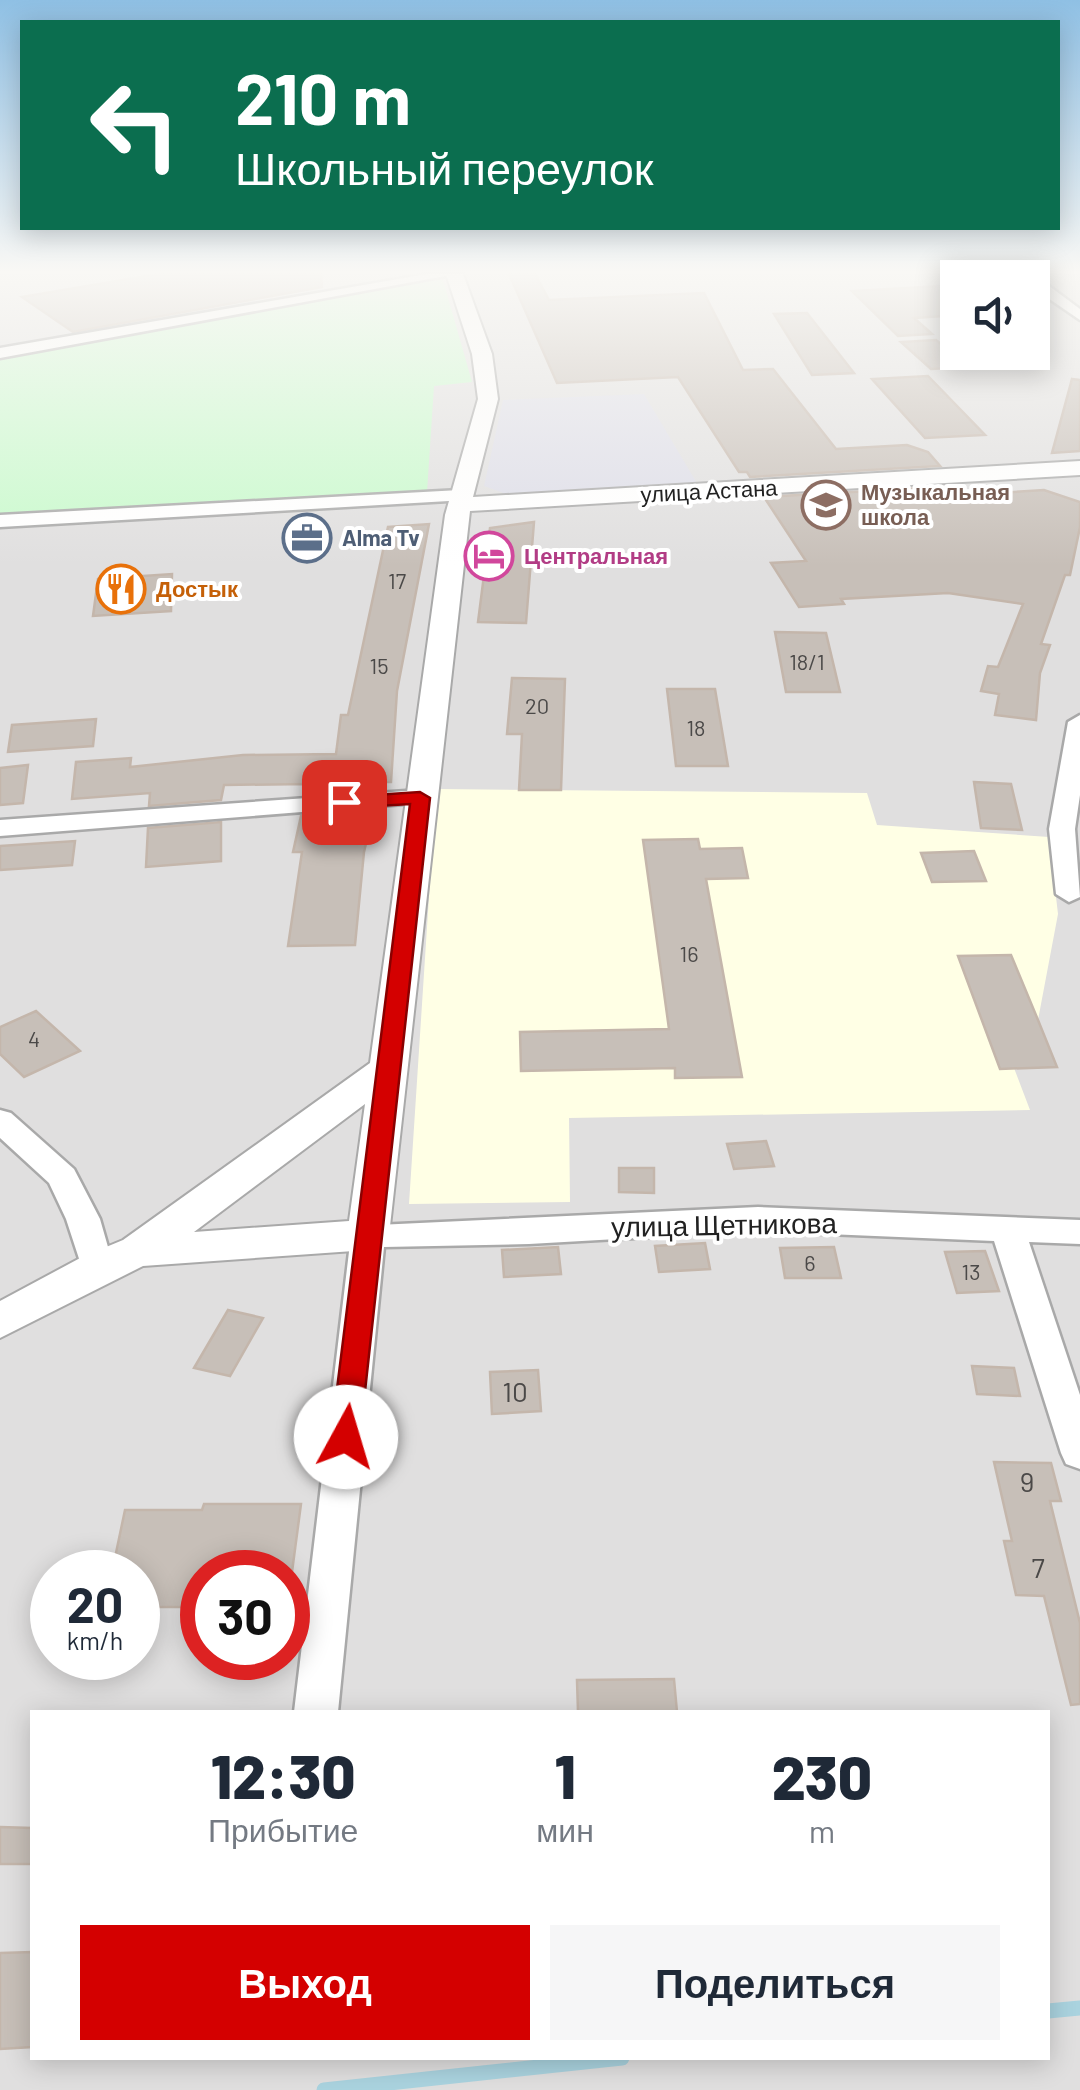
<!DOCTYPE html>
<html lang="ru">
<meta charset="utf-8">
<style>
body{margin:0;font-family:Barlow,sans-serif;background:#f6f6f7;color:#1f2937;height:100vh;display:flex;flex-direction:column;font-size:38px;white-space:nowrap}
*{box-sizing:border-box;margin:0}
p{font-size:32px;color:#747a83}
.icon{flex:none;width:55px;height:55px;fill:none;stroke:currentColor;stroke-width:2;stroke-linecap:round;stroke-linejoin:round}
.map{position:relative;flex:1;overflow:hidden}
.panel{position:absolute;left:30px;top:1710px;width:1020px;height:350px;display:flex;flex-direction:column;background:#fff;border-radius:0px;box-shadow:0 5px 25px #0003}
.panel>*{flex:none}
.banner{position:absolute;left:20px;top:20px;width:1040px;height:210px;border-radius:0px;box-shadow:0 5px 25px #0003;background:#0b6e4f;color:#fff;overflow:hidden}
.buttons{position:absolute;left:940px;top:260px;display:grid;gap:20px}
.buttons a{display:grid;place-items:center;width:110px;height:110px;border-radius:0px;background:#fff;box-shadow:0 5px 25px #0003;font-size:50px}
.speed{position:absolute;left:30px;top:1550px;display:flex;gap:20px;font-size:50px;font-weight:700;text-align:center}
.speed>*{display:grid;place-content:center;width:130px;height:130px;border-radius:50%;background:#fff;box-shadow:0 5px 25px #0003;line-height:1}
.speed small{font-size:25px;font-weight:400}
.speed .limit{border:15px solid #d22;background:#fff;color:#111}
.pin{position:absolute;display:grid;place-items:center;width:85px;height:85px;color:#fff;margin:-42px;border-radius:20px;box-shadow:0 5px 15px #0006}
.me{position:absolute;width:110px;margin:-55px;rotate:6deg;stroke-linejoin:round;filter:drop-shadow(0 0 8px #0008)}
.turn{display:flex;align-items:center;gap:35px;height:210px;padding:0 50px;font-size:45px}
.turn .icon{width:130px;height:130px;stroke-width:2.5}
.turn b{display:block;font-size:70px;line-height:85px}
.eta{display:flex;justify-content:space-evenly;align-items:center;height:170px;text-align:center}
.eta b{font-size:60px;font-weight:800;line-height:70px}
.cta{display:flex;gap:20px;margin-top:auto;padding:20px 50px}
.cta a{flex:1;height:115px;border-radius:0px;background:#d40000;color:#fff;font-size:40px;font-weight:800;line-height:115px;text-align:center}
.cta a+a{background:#f6f6f7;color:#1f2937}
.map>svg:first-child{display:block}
</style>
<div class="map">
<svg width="1080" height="2090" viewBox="0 0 1080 2090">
<rect width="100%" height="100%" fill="#f2efe9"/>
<!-- residential -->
<path fill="#e0dfdf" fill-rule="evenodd" d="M0,274H1080V2090H0ZM958,278H1032V352H958ZM52,1572H138V1658H52ZM202,1572H288V1658H202ZM32,1712H1048V2058H32Z"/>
<!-- education -->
<path fill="#ffffe5" d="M436,789L867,793L877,825L1049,837L1058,914L1038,1020L1057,1067L1014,1068L1030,1110L569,1118L570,1202L409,1204Z"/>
<!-- park -->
<path fill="#c8facc" d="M432,278L443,280L472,382L434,386L427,492L0,518V357Z"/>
<!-- plaza -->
<path fill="#dddde8" d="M644,394L698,485L509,495L484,486L503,400Z"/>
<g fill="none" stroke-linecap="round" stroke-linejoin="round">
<!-- stream -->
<g stroke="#aad3df" stroke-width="15">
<path d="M1048,2011L1080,2008"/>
<path d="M324,2090L622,2058"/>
</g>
</g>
<!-- building -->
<g fill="#c7bfb8" stroke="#c4b6ab" stroke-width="2.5">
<path d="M158,274H321L322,287L73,332L22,297Z"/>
<path d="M509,274H535L549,300L704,293L743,370L773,369L836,449L907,445L928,452L940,466L750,477L747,472H739L678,377L557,383Z"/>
<path d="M958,285V315L914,318L932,334L898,336L852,291Z"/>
<path d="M807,313L836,350L854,373L812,375L774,314Z"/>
<path d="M936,340L968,367L931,369L901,342Z"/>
<path d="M928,376L985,435L925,438L872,379Z"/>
<path d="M1072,379L1080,380V451L1052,453Z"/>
<path d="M958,486L966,495L1044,490L1080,502V527L1070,575H1065L1041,644L1050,645L1040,673L1036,720L995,715L999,694L981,691L988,666L998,667L1023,604L948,593L841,599L844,604L799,607L771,563L806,561L764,497Z"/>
<path d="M534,522L526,623L478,622L490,528Z"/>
<path d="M429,524L397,691L391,782H378L377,789L306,794L308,784L224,785L221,800L149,806L150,793L72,799L76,762L131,758L130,767L243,755L336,754L341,715H348L388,527Z"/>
<path d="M172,574L171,611L93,616L98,579Z"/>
<path d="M775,632L826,633L840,692H786Z"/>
<path d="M512,678L565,679L561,790H519L522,734H507Z"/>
<path d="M667,689H715L728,766H676Z"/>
<path d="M96,719L93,746L8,752L12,725Z"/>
<path d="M28,765L23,803L0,805V768Z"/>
<path d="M974,782L1011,784L1022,830L981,828Z"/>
<path d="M374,810L364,852L355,945L288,946L302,852H293L301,816Z"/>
<path d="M221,822V861L146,867L148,828Z"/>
<path d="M698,839L700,849L742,848L748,878L706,879L742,1077L675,1078V1068L521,1071L520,1032L669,1029L643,840Z"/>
<path d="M75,841L72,865L0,870V846Z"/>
<path d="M974,851L986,881L932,882L921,853Z"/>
<path d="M1011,955L1038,1020L1057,1067L1000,1069L958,956Z"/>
<path d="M36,1011L80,1051L24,1077L0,1054V1027Z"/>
<path d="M766,1141L774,1166L734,1169L727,1144Z"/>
<path d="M619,1168H654V1193L619,1192Z"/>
<path d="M705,1243L710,1269L659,1272L655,1246Z"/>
<path d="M558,1247L561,1274L504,1277L502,1250Z"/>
<path d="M834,1247L841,1278H785L780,1248Z"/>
<path d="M985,1251L999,1291L957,1293L945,1252Z"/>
<path d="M228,1310L263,1318L230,1376L194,1368Z"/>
<path d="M972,1366L1014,1368L1020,1396L977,1394Z"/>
<path d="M538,1370L541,1411L492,1414L490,1372Z"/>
<path d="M994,1462L1051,1463L1061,1501H1050L1080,1623V1704L1071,1705L1044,1596L1016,1595L1004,1541H1012Z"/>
<path d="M204,1504H301L292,1572H202V1607H138V1572H112L125,1510H202Z"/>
<path d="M674,1679L677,1712H578L577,1680Z"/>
<path d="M0,1827L32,1828V1864H0Z"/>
<path d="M32,1952V2047L0,2049V1953Z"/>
</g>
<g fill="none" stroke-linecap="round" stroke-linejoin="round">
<!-- minor casing -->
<g stroke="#a9a9a9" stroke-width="5">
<g id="minor">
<path d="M427,274H456L0,358V348Z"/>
<path d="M1027,277H1037L1080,309V320L1032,287V278Z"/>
<path d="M460,490L469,496L466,500L0,527V515Z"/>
<path d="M1080,715V795L1075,829L1080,897L1069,902L1056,894L1049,829L1068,722Z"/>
<path d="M420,790L432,797L429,802L0,836V820Z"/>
<path d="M0,1110L11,1113L74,1169L100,1219L114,1268L109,1277L97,1281L85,1277L66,1219L49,1183L0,1138Z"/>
<path d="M758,1207L1080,1220V1244L1029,1242L1080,1395V1469L1066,1464L1061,1453L994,1241L758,1231L529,1244L384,1247L338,1712H294L351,1235L356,1226Z"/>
</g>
</g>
<!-- tertiary casing -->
<g stroke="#a9a9a9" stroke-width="4">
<path id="tertiary" d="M446,274H463L492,354L498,399L473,497L1080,461V475L470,511L389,1235L383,1246L368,1250L143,1266L0,1338V1301L82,1257L123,1240L370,1063L445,515L478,399L472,354ZM365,1104L349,1221L194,1232Z"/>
</g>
<!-- minor -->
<use href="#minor" fill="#fff" fill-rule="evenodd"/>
<!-- tertiary -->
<use href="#tertiary" fill="#fff" fill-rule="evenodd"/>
</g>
<!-- sky -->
<linearGradient id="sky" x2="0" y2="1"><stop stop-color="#8fc0e4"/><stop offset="0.48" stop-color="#f9f8f5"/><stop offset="1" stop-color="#f9f8f5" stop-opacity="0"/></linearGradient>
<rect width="1080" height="566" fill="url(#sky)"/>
<!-- route -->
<path fill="#d40000" stroke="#8a0000" stroke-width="2.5" d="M420,792L430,798L360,1437L356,1445L346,1449L335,1445L331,1437L410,804L344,808L335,802L344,797Z"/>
<!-- icons -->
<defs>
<g id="school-ring" transform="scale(2.5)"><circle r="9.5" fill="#fff" stroke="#8d6e63" stroke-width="1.5"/><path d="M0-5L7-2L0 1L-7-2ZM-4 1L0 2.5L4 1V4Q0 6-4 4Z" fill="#8d6e63"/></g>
<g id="office-ring" transform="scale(2.5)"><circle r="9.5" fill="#fff" stroke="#5c6f8a" stroke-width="1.5"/><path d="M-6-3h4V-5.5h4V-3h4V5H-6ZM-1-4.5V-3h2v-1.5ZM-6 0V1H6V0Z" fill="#5c6f8a"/></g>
<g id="hotel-ring" transform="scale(2.5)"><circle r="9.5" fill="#fff" stroke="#d1479c" stroke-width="1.5"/><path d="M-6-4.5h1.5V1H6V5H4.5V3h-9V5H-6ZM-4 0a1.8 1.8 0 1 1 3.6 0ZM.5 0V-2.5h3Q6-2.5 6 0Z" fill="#d1479c"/></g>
<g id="restaurant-ring" transform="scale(2.5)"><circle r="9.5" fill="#fff" stroke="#e8710a" stroke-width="1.5"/><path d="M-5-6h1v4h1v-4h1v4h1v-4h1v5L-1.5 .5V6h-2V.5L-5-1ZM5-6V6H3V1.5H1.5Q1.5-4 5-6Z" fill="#e8710a"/></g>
</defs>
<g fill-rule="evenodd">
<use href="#school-ring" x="826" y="505"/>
<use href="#office-ring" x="307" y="538"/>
<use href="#hotel-ring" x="489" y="556"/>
<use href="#restaurant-ring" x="121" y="589"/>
</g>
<g text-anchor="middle" stroke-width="8" stroke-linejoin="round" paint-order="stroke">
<!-- far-street labels -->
<g font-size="22" fill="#222" stroke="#fff">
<text transform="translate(709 491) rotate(-3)" y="8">улица Астана</text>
</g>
<!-- far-education labels -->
<g font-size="22" font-weight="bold" fill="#785e54" stroke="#fff" text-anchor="start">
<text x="861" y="500">Музыкальная<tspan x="861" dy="25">школа</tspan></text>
</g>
<!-- far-service labels -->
<g font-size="22" font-weight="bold" fill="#4e5e75" stroke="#fff" text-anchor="start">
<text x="342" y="546">Alma Tv</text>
</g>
<!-- far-hotel labels -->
<g font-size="22" font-weight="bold" fill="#b23c85" stroke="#fff" text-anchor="start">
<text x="524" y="564">Центральная</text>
</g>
<!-- number labels -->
<g font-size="22" fill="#4b4948">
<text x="397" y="589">17</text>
<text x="807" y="670">18/1</text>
<text x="379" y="674">15</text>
<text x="537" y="714">20</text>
<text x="696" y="736">18</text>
<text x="689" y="962">16</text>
<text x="34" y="1047">4</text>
<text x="810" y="1271">6</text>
<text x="971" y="1280">13</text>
</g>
<!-- far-food labels -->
<g font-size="22" font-weight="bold" fill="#c56008" stroke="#fff" text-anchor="start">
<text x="156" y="597">Достык</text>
</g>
<!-- street labels -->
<g font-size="28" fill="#222" stroke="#fff">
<text transform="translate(724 1225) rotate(-1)" y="10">улица Щетникова</text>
</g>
<!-- near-number labels -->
<g font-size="28" fill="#4b4948">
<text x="515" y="1402">10</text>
<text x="1027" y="1492">9</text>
<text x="1038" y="1578">7</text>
</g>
</g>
</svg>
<div class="buttons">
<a><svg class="icon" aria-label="sound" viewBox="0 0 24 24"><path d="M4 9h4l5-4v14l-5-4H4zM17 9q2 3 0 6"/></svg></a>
</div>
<div class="speed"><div>20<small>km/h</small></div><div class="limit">30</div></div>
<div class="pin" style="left:344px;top:802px;background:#d93025"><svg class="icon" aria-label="arrive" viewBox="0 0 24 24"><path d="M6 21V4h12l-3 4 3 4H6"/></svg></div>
<svg class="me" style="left:346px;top:1437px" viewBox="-20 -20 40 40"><circle r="19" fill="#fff"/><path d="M0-13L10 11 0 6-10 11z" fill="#d40000"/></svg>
<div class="banner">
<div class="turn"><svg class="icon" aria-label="left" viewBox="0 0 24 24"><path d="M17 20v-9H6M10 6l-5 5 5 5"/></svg><div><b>210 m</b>Школьный переулок</div></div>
</div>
<section class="panel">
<div class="eta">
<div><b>12:30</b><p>Прибытие</p></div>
<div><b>1</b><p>мин</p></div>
<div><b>230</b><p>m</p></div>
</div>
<div class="cta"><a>Выход</a><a>Поделиться</a></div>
</section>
</div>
